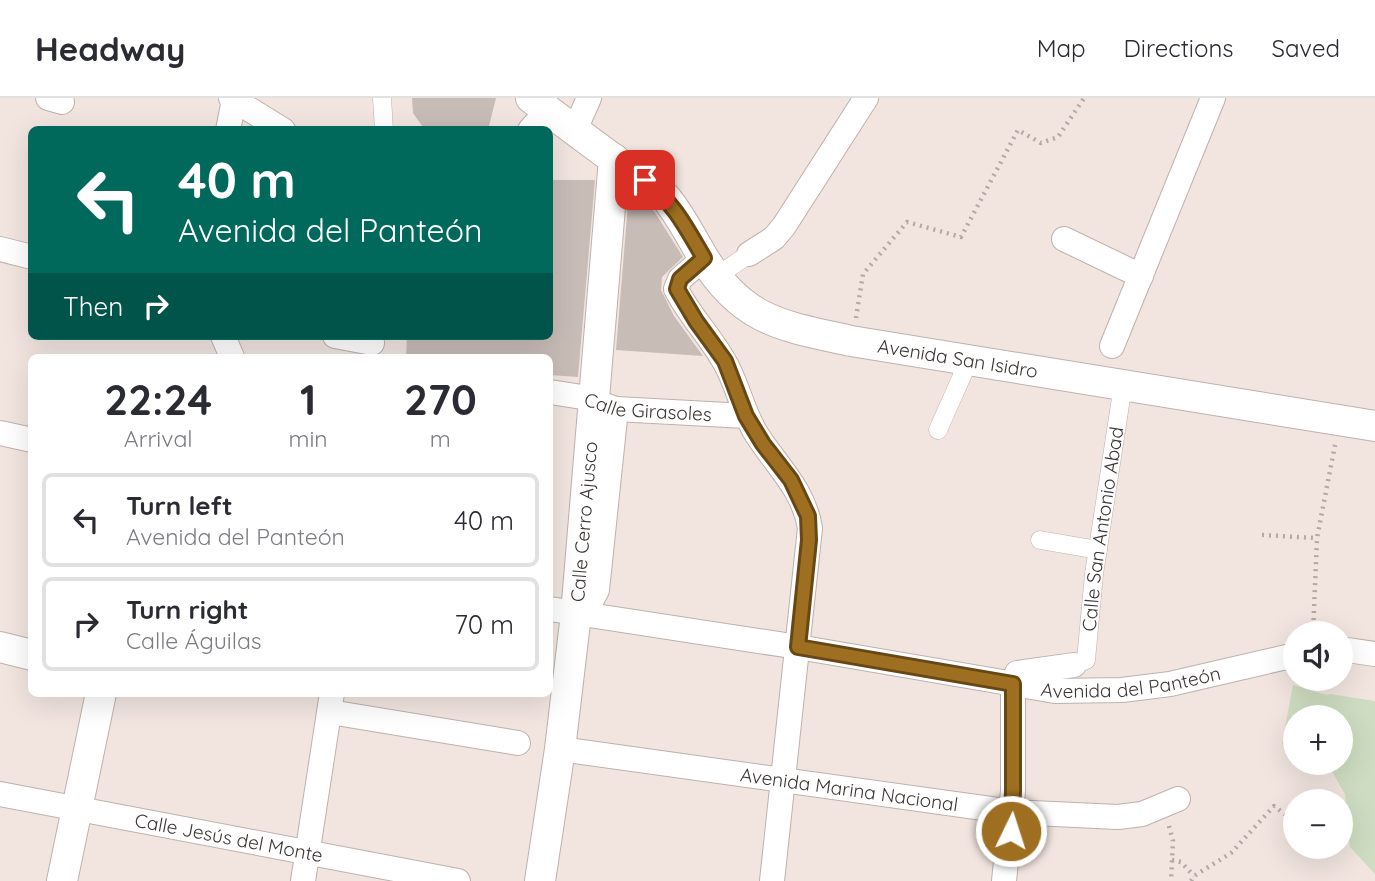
<!DOCTYPE html>
<meta charset="utf-8">
<style>
body{margin:0;font-family:Quicksand,sans-serif;background:#f7f7f7;color:#2b2b33;height:100vh;display:flex;flex-direction:column;font-size:26px;white-space:nowrap}
*{box-sizing:border-box;margin:0}
p{font-size:23px;color:#7c7c81}
.icon{flex:none;width:38px;height:38px;fill:none;stroke:currentColor;stroke-width:2;stroke-linecap:round;stroke-linejoin:round}
.map{position:relative;flex:1;overflow:hidden}
.details{position:absolute;left:28px;top:256px;width:525px;height:343px;display:flex;flex-direction:column;background:#fff;border-radius:10px;box-shadow:0 7px 28px #0002}
.details>*{flex:none}
.top-card{position:absolute;left:28px;top:28px;width:525px;height:214px;border-radius:10px;box-shadow:0 7px 28px #0002;background:#00695c;color:#fff;overflow:hidden}
.tools{position:absolute;left:1283px;top:523px;display:grid;gap:14px}
.tools a{display:grid;place-items:center;width:70px;height:70px;border-radius:50%;background:#fff;box-shadow:0 7px 28px #0002;font-size:35px}
.pin{position:absolute;display:grid;place-items:center;width:60px;height:60px;color:#fff;margin:-30px;border-radius:14px;box-shadow:0 4px 10px #0006}
.me{position:absolute;width:77px;margin:-38px;rotate:4deg;stroke-linejoin:round;filter:drop-shadow(0 0 5px #0008)}
.turn{display:flex;align-items:center;gap:24px;height:147px;padding:0 35px;font-size:32px}
.turn .icon{width:91px;height:91px;stroke-width:2.5}
.turn b{display:block;font-size:49px;line-height:60px}
.then{display:flex;align-items:center;height:66px;padding:0 35px;background:#0003;gap:14px;font-size:26px}
.eta{display:flex;justify-content:space-evenly;align-items:center;height:119px;text-align:center}
.eta b{font-size:42px;font-weight:700;line-height:49px}
ul{padding:0;list-style:none}
li{display:flex;align-items:center;gap:21px;height:94px;margin:0 14px 10px;padding:0 21px;border:4px solid #e1e1e2;border-radius:10px}
li div{flex:1}
li b{display:block;font-size:26px}
li em{font-style:normal}
header{display:flex;align-items:center;gap:42px;box-sizing:border-box;height:98px;padding:0 35px;background:#fff;border-bottom:2px solid #e1e1e2}
header strong{font-size:33px}
nav{display:flex;gap:38px;margin-inline-start:auto;font-size:24px}
.map>svg:first-child{display:block}
</style>
<header>
<strong>Headway</strong>
<nav><a>Map</a><a>Directions</a><a>Saved</a></nav>
</header>
<div class="map">
<svg width="1375" height="783" viewBox="0 0 1375 783">
<rect width="100%" height="100%" fill="#f2e5e0"/>
<!-- green -->
<path fill="#ceddc1" d="M1293,587L1327,597L1330,596L1375,603V776L1350,749L1345,696L1327,665H1340V620H1295V651L1282,646Z"/>
<!-- building -->
<g fill="#c8bcb7">
<path d="M412,0H496L488,32H425L413,15Z"/>
<path d="M550,82H595L578,279L550,277V259H406L407,238H550Z"/>
<path d="M629,94L654,113L683,159L662,179L661,192L674,218L703,258L616,252Z"/>
</g>
<g fill="none" stroke-linecap="round" stroke-linejoin="round">
<!-- pedestrian casing -->
<g stroke="#beb1ac" stroke-width="19">
<g id="pedestrian">
<path d="M382,0L384,32"/>
<path d="M716,179L749,156"/>
<path d="M938,332L969,262"/>
<path d="M1040,442L1098,452"/>
<path id="s1" d="M1074,567L1086,562L1094,476L1123,287"/>
</g>
</g>
<!-- minor casing -->
<g stroke="#beb1ac" stroke-width="26">
<g id="minor">
<path d="M48,0L62,4"/>
<path d="M231,0L283,32"/>
<path d="M228,32L234,2"/>
<path d="M530,32L547,13"/>
<path d="M574,34L589,0"/>
<path d="M1064,141L1141,178"/>
<path d="M0,151L32,159"/>
<path d="M749,156L774,140L784,128L866,0"/>
<path d="M704,160L680,181L676,191C689,217 710,238 724,263C738,286 742,314 757,337C777,368 804,392 810,430L772,783"/>
<path d="M223,238L232,259"/>
<path d="M335,238L372,245"/>
<path d="M1112,248L1213,0"/>
<path id="s2" d="M550,294L582,299L616,311L746,318"/>
<path d="M0,335L32,342"/>
<path id="s3" d="M550,511L798,549L1055,593L1122,592L1170,586L1295,557"/>
<path d="M576,516L590,505L597,492L616,311"/>
<path d="M1340,551L1375,556"/>
<path d="M330,614L518,645"/>
<path id="s4" d="M560,651L1012,714L1118,719L1142,716L1178,701"/>
<path id="s5" d="M0,696L458,783"/>
<path d="M303,783L332,595"/>
<path d="M1004,783L1013,693V586L1017,575L1074,567"/>
</g>
</g>
<!-- tertiary casing -->
<g stroke="#beb1ac" stroke-width="32">
<g id="tertiary">
<path id="s6" d="M531,0L666,100C681,118 691,139 703,159C743,224 783,228 851,243L1375,328"/>
<path d="M0,549L32,557"/>
<path d="M62,783L101,595"/>
<path id="s7" d="M540,783L560,651L576,516L614,61"/>
</g>
</g>
<!-- path -->
<g stroke="#b2a8a4" stroke-width="4.5" stroke-dasharray="2 5" stroke-linecap="butt">
<path d="M856,220L863,176L907,124L961,139L1018,32L1041,45L1058,39L1084,0"/>
<path d="M1262,437L1317,440"/>
<path d="M1313,536L1317,440L1335,347"/>
<path d="M1169,728L1173,743L1171,783"/>
<path d="M1172,762L1181,764L1194,778"/>
<path d="M1191,783L1194,778L1231,755L1274,708L1295,724"/>
</g>
<!-- pedestrian -->
<use href="#pedestrian" stroke="#fff" stroke-width="18"/>
<!-- minor -->
<use href="#minor" stroke="#fff" stroke-width="24"/>
<!-- tertiary -->
<use href="#tertiary" stroke="#fff" stroke-width="30"/>
</g>
<g fill="none" stroke-linecap="round" stroke-linejoin="round">
<!-- route casing -->
<g stroke="#674815" stroke-width="18">
<path id="route" d="M645,82C675,107 684,126 704,160L680,181L677,191L696,223L725,263L746,318L763,346L791,382L808,418L809,442L798,549L1013,586V693L1011,733"/>
</g>
<!-- route -->
<use href="#route" stroke="#9e6f21" stroke-width="12"/>
</g>
<g text-anchor="middle" stroke-width="5" stroke-linejoin="round" paint-order="stroke">
<!-- street labels -->
<g font-size="19" fill="#3a3533" stroke="#fff">
<text dy="7" stroke="none"><textPath href="#s6" startOffset="523">Avenida San Isidro</textPath></text>
<text dy="7" stroke="none"><textPath href="#s2" startOffset="100">Calle Girasoles</textPath></text>
<text dy="7" stroke="none"><textPath href="#s7" startOffset="362">Calle Cerro Ajusco</textPath></text>
<text dy="7" stroke="none"><textPath href="#s1" startOffset="145">Calle San Antonio Abad</textPath></text>
<text dy="7" stroke="none"><textPath href="#s3" startOffset="588">Avenida del Panteón</textPath></text>
<text dy="7" stroke="none"><textPath href="#s4" startOffset="292">Avenida Marina Nacional</textPath></text>
<text dy="7" stroke="none"><textPath href="#s5" startOffset="233">Calle Jesús del Monte</textPath></text>
</g>
</g>
</svg>
<div class="tools">
<a><svg class="icon" aria-label="sound" viewBox="0 0 24 24"><path d="M4 9h4l5-4v14l-5-4H4zM17 9q2 3 0 6"/></svg></a>
<a>+</a>
<a>−</a>
</div>
<div class="pin" style="left:645px;top:82px;background:#d93025"><svg class="icon" aria-label="arrive" viewBox="0 0 24 24"><path d="M6 21V4h12l-3 4 3 4H6"/></svg></div>
<svg class="me" style="left:1011px;top:733px" viewBox="-20 -20 40 40"><circle r="17" fill="#9e6f21" stroke="#fff" stroke-width="3"/><path d="M0-11L8 9 0 5-8 9z" fill="#fff"/></svg>
<div class="top-card">
<div class="turn"><svg class="icon" aria-label="left" viewBox="0 0 24 24"><path d="M17 20v-9H6M10 6l-5 5 5 5"/></svg><div><b>40 m</b>Avenida del Panteón</div></div>
<div class="then">Then<svg class="icon" aria-label="right" viewBox="0 0 24 24"><path d="M7 20v-9h11M14 6l5 5-5 5"/></svg></div>
</div>
<section class="details">
<div class="eta">
<div><b>22:24</b><p>Arrival</p></div>
<div><b>1</b><p>min</p></div>
<div><b>270</b><p>m</p></div>
</div>
<ul>
<li><svg class="icon" aria-label="left" viewBox="0 0 24 24"><path d="M17 20v-9H6M10 6l-5 5 5 5"/></svg><div><b>Turn left</b><p>Avenida del Panteón</p></div><em>40 m</em></li>
<li><svg class="icon" aria-label="right" viewBox="0 0 24 24"><path d="M7 20v-9h11M14 6l5 5-5 5"/></svg><div><b>Turn right</b><p>Calle Águilas</p></div><em>70 m</em></li>
</ul>
</section>
</div>
